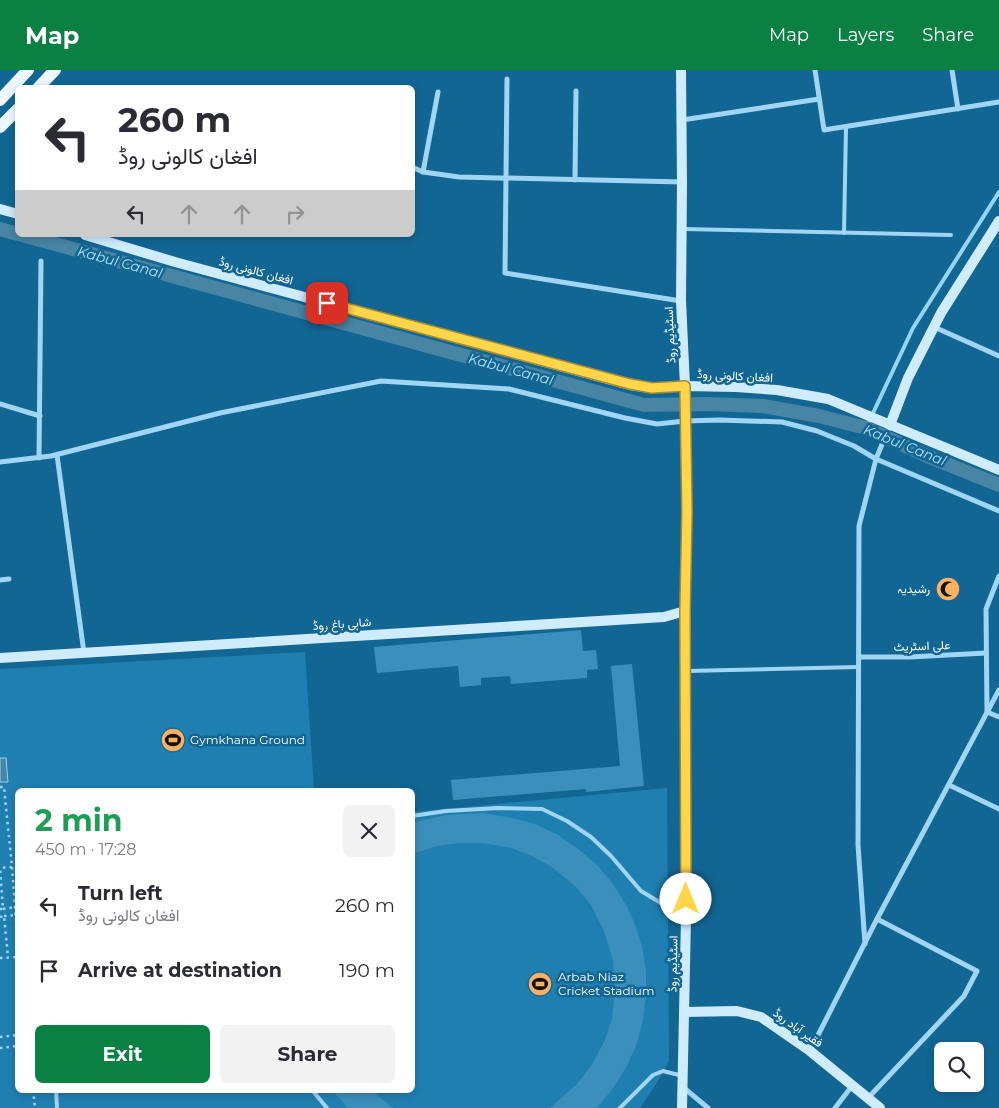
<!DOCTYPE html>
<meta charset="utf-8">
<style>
body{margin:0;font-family:Montserrat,Vazirmatn,sans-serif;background:#f2f2f3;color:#2b2b33;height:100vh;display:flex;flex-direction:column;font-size:19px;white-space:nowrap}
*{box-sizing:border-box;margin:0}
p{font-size:16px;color:#7c7c81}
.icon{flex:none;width:28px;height:28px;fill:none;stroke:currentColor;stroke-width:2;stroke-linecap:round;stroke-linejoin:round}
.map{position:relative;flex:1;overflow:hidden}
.drawer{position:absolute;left:15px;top:718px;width:400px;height:305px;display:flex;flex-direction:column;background:#fff;border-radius:8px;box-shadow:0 2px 8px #0003}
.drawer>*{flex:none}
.guide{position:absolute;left:15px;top:15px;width:400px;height:152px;border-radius:8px;box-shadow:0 2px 8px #0003;background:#fff;color:#2b2b33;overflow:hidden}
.buttons{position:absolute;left:934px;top:972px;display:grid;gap:10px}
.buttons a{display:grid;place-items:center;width:50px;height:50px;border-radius:8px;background:#fff;box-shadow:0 2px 8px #0003;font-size:25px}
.pin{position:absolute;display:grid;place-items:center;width:42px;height:42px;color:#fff;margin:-21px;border-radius:10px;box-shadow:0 2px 8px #0006}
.me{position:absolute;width:55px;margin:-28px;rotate:0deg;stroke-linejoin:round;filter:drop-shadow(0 0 4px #0008)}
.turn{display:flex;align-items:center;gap:18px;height:105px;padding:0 20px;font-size:22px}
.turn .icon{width:65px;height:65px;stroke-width:2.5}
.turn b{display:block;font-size:35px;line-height:42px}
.lanes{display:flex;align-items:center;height:48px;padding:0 20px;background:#0003;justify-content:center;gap:25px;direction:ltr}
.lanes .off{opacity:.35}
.round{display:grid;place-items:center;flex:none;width:52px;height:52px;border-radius:8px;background:#f2f2f3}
.head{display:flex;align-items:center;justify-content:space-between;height:85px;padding:0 20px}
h1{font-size:30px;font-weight:700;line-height:38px;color:#1e9e55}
.cta{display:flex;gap:10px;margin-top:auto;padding:10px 20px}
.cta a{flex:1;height:58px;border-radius:8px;background:#0b8043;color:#fff;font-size:20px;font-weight:700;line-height:58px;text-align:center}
.cta a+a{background:#f2f2f3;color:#2b2b33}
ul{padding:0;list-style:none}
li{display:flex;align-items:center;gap:15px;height:65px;padding:0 20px}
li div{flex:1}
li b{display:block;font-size:19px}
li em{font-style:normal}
header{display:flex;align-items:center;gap:30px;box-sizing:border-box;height:70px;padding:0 25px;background:#0b8043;color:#fff}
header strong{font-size:24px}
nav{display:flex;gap:28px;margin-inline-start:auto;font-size:18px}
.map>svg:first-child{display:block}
</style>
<header>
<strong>Map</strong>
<nav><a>Map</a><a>Layers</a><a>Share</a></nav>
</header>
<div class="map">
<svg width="999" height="1038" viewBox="0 0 999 1038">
<rect width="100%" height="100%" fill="#126694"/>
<!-- green -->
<path fill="#207fb1" d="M305,582L314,720H18V1020H412L413,742L667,718L669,991L658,1011L640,1038H0V599Z"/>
<!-- water -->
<path fill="#4884a4" stroke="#92d5f6" d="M0,688H6L8,712H0Z"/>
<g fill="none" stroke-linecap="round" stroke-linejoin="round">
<!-- stream -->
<path stroke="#92d5f6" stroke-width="4" d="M866,358L913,258L999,122"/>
<!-- canal -->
<g stroke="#4884a4" stroke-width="14">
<path d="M0,159L18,164"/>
<path d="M22,165L644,335L707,334L763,336L819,346L866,358L927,386L999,415"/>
</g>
</g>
<!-- building -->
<g fill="#3a8fbc">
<path d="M581,560L583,581L596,580L598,599L587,600V608L511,614L510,606L481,608V615L460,617L458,596L377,603L374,577Z"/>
<path d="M632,594L644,716L586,722V719L453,730L451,710L620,696L611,596Z"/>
<path d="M484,743L517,749L535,754L558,765L578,779L597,795L613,814L626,835L634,852L642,876L646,900V925L643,950L637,973L627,996L614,1017L597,1038H550L577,1014L591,996L605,970L612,949L615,920L613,890L604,861L591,835L576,817L552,797L532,786L512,778L483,773H460L437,776L412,784V753L446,745Z"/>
<path d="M332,1020H371L393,1038H348Z"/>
</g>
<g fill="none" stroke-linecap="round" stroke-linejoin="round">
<!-- path -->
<g stroke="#a0d6f3" stroke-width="2.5" stroke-dasharray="2.5 4" stroke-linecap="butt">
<path d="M0,717H4L12,797L0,798"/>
<path d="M12,797L18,878"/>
<path d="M0,839H3L0,798"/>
<path d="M3,839L15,837"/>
<path d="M4,846L15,845"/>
<path d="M0,847L4,846L8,887"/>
<path d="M0,888L18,887"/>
<path d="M17,965L18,956"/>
<path d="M0,967L17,965L18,970"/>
<path d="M0,978L18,976"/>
<path d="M33,1020L35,1038"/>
</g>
<!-- lane -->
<g stroke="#a0d6f3" stroke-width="4">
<path d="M684,159L951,165"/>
<path d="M844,163L846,57"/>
<path d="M686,601L859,597"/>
<path d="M412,746L446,741L498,738L542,739L567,751L591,767L611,786L641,821L684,847"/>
<path d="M56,1020L57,1038"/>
<path d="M312,1020L327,1038"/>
<path d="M620,1038L653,1005L663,1001L683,1006"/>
</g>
<!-- street -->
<g stroke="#a0d6f3" stroke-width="5">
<path d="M815,0L824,60L999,32"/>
<path d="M952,0L958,39"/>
<path d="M507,9L505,203L681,231"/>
<path d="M682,50L819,29"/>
<path d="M412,97L423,102L459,107L682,112"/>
<path d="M423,102L438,22"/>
<path d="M575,110L576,21"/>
<path d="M934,257L999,286"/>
<path d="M0,334L40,346"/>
<path d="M57,385L84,583"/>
<path d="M39,388L41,191"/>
<path d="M0,392L51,386L220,343L381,311L509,319L625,348L657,354L685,351L719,350L782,352L817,361L854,376L876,389L999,441"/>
<path d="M999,506L986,539L987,642L999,647"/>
<path d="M0,510L9,509"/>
<path d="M859,587H910L986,583"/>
<path d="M949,715L999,739"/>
<path d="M865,874L858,775L859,456L876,389L890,355"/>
<path d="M810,981L877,849L999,620"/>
<path d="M684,1018L708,1038"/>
<path d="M868,1028L964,926L977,901L877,849"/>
<path d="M835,1038L852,1016"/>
</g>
<!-- secondary -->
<g stroke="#cfecfd" stroke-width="10">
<path d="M681,0L682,112L681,231L685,316L687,441L685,541L686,848L682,1038"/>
<path d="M0,139L18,144"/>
<path d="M85,165L175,192L630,315L652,318L685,316L736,317L777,320L828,329L999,400"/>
<path d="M890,355L908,308L941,243L999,151"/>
<path d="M0,588L664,547L685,541"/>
<path d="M685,942L737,941L761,947L810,981L880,1038"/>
</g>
<!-- primary -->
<g stroke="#ecf7ff" stroke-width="12">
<path d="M38,18L55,0"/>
<path d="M0,30L28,0"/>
<path d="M0,57L18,39"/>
</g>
</g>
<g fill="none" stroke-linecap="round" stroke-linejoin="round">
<!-- route casing -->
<g stroke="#a68a30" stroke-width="12">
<path id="route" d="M327,233L630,314L652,318L685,316L687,442L685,541L686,829"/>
</g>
<!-- route -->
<use href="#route" stroke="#ffd54a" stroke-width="9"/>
</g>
<!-- icons -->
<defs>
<g id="mosque-disc" transform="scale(1.25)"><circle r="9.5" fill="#ffb162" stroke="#126694"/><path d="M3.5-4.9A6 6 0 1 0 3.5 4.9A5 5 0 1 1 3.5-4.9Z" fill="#111"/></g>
<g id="stadium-disc" transform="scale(1.25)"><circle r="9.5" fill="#ffb162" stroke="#126694"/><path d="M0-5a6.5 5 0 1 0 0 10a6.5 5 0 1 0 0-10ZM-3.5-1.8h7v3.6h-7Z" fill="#111"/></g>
</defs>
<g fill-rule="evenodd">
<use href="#mosque-disc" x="948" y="519"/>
<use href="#stadium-disc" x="173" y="670"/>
<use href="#stadium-disc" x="540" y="914"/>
</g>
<g text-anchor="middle" stroke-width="5" stroke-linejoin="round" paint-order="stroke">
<!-- street labels -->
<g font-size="12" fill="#fff" stroke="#126694">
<text transform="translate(256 201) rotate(15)" y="4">افغان کالونی روڈ</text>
<text transform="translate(670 265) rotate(-93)" y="4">اسٹیڈیم روڈ</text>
<text transform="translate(735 306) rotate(3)" y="4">افغان کالونی روڈ</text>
<text transform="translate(342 554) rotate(-4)" y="4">شاہی باغ روڈ</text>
<text transform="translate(922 576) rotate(-2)" y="4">علی اسٹریٹ</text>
<text transform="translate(673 894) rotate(-89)" y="4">اسٹیڈیم روڈ</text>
<text transform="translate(798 958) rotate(35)" y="4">فقیر آباد روڈ</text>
</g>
<!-- poi labels -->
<g font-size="12" fill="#fff" stroke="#126694" text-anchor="start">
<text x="930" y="523" text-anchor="end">رشیدیہ</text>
<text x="190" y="674">Gymkhana Ground</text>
<text x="558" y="911">Arbab Niaz<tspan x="558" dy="14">Cricket Stadium</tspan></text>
</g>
<!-- water labels -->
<g font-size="14" font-style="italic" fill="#b0e2fa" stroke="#126694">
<text transform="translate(120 192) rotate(15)" y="5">Kabul Canal</text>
<text transform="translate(511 299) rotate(15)" y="5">Kabul Canal</text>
<text transform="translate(905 375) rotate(22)" y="5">Kabul Canal</text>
</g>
</g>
</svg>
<div class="buttons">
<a><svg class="icon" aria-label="search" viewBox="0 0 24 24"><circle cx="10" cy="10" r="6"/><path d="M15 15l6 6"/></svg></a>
</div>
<div class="pin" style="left:327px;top:233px;background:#d93025"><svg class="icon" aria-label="arrive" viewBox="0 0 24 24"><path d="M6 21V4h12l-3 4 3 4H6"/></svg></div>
<svg class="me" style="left:686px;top:829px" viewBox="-20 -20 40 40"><circle r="19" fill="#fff"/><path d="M0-13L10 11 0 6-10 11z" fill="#ffd54a"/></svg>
<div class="guide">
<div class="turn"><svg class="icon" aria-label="left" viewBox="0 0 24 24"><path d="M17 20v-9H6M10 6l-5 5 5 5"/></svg><div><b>260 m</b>افغان کالونی روڈ</div></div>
<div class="lanes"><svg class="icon" aria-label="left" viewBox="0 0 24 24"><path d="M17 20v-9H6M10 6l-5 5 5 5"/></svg><svg class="icon off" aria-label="ahead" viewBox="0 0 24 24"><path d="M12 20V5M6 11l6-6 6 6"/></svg><svg class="icon off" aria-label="ahead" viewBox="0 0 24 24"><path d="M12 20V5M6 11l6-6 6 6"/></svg><svg class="icon off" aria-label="right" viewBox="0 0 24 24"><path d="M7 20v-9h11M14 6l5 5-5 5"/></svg></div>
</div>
<section class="drawer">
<div class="head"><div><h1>2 min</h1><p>450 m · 17:28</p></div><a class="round"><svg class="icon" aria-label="close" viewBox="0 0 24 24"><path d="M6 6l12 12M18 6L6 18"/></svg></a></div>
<ul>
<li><svg class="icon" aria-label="left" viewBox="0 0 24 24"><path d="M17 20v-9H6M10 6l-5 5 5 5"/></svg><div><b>Turn left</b><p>افغان کالونی روڈ</p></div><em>260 m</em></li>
<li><svg class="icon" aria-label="arrive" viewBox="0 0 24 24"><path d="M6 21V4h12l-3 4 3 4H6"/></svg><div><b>Arrive at destination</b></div><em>190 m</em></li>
</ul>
<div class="cta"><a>Exit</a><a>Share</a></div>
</section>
</div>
